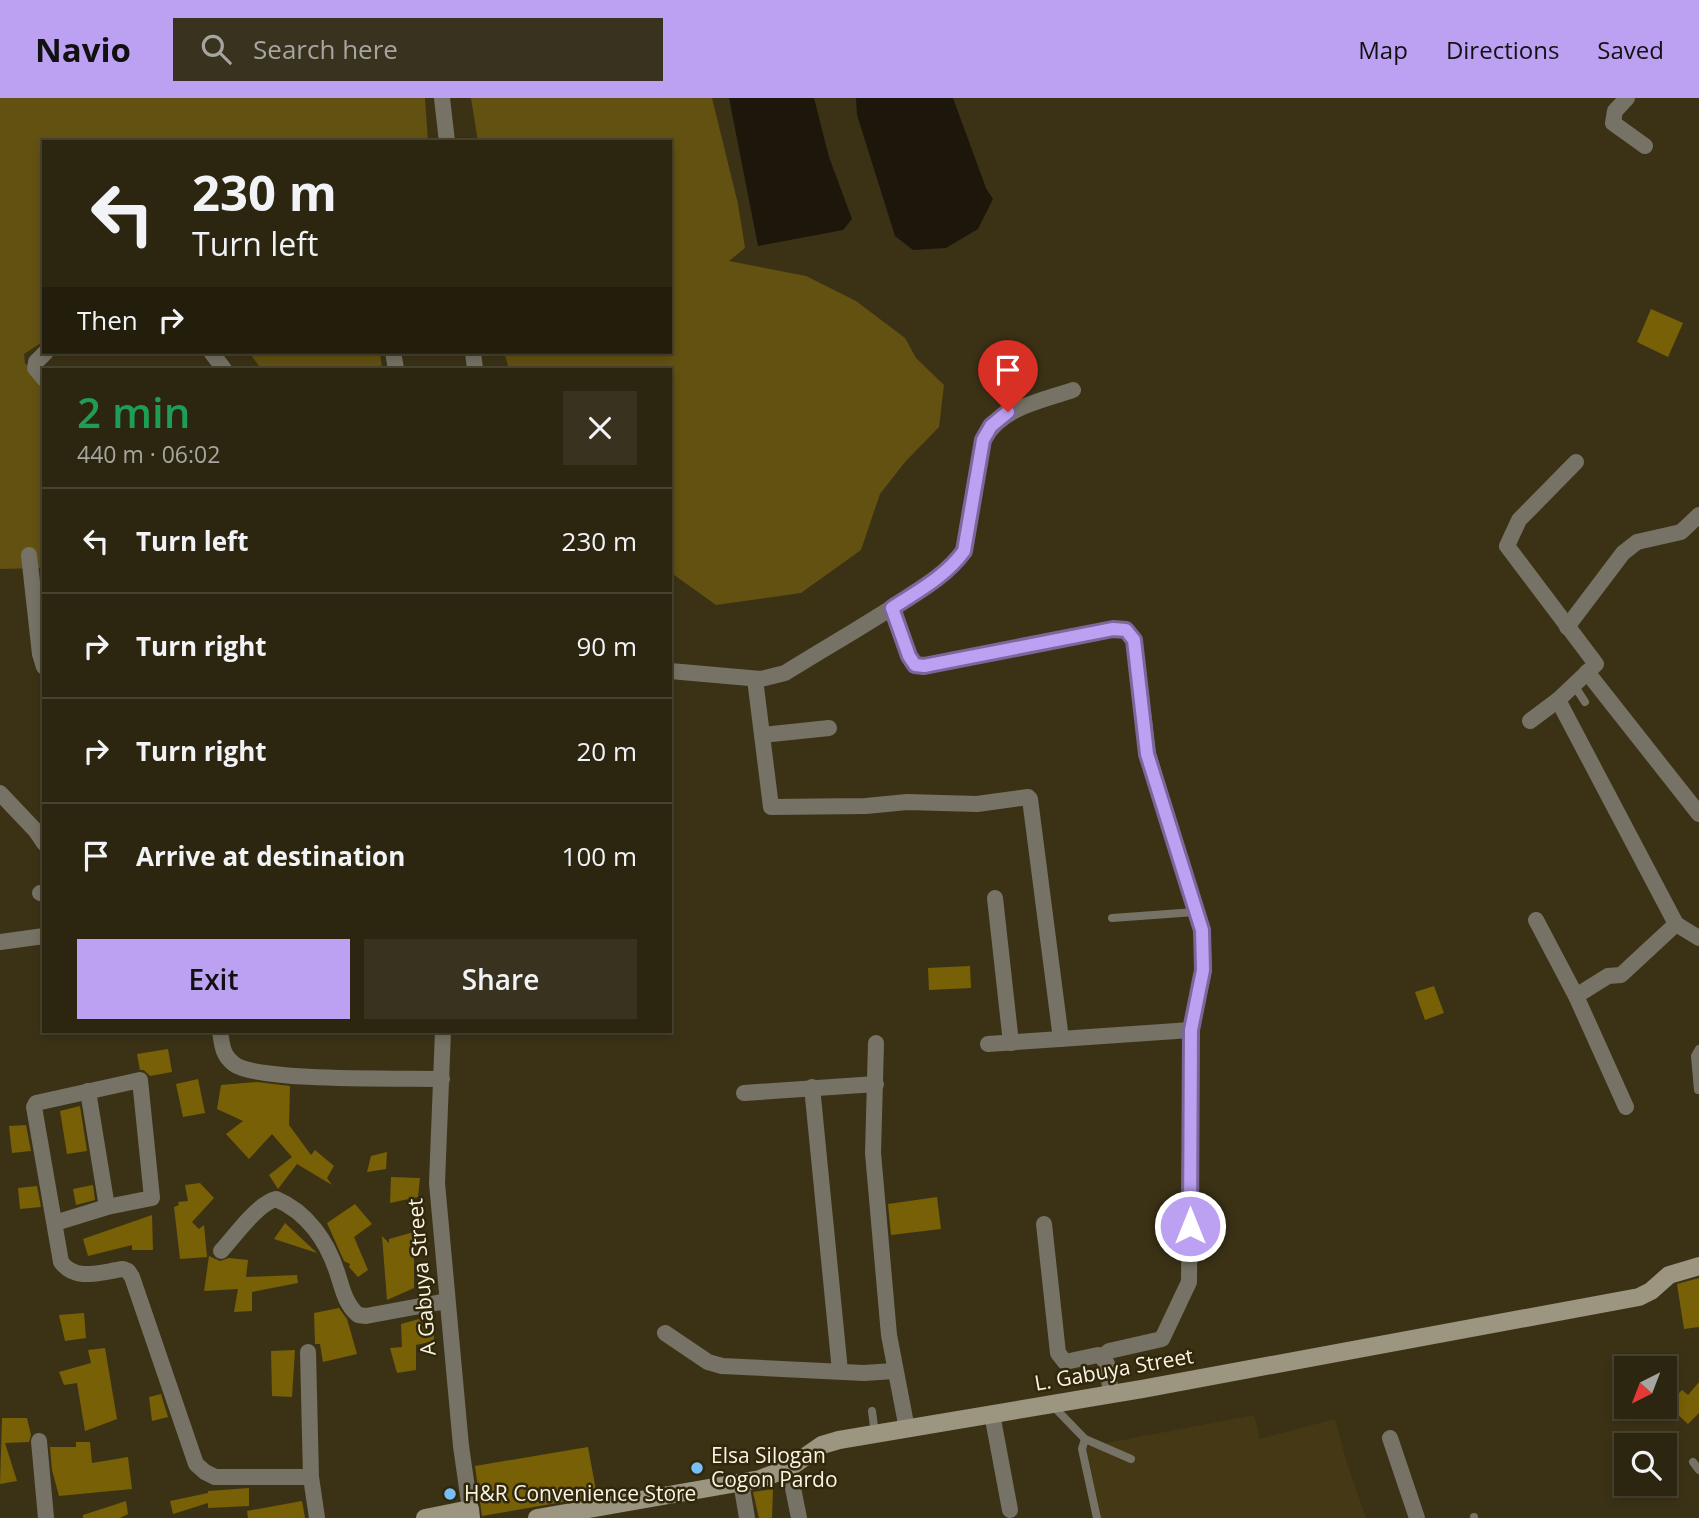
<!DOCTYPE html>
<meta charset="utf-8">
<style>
body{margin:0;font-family:"Open Sans",sans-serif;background:#38321e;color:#f1f3f6;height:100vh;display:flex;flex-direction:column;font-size:26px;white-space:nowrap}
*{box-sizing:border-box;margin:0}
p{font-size:23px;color:#a6a59f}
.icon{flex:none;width:38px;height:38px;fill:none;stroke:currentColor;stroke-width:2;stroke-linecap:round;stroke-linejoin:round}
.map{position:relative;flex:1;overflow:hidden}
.panel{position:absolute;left:42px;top:270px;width:630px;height:665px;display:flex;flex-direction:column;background:#2c2610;border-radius:0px;box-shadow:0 4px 10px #0003,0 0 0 2px #484330}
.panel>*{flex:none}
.banner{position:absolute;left:42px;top:42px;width:630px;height:214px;border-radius:0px;box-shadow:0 4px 10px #0003,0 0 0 2px #484330;background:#2c2610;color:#f1f3f6;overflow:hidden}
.needle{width:46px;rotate:222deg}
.fabs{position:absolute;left:1614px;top:1258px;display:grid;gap:14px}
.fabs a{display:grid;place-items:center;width:63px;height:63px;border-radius:0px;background:#2c2610;box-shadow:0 4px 10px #0003,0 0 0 2px #484330;font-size:35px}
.pin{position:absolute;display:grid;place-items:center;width:60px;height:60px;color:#fff;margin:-72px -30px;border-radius:50% 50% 50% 0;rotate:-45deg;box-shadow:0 0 7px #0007}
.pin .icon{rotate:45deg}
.me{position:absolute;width:77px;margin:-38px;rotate:0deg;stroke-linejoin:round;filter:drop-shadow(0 0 5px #0008)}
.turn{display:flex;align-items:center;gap:24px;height:147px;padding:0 35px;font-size:32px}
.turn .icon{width:91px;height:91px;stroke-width:2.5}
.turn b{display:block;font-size:49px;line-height:60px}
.then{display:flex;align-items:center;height:66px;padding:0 35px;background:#0003;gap:14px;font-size:26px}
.round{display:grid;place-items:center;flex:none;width:74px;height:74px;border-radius:0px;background:#38321e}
.head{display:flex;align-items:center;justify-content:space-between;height:119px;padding:0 35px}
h1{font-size:42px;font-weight:600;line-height:52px;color:#1e9e55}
.cta{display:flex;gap:14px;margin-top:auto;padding:14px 35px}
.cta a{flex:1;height:80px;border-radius:0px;background:#bca0f2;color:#111;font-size:28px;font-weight:600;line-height:80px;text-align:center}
.cta a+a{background:#38321e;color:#f1f3f6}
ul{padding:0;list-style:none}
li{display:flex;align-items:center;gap:21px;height:105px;padding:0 35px;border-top:2px solid #484330}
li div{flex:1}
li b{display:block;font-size:26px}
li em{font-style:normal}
header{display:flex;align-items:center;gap:42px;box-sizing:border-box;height:98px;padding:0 35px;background:#bca0f2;color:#111}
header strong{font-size:33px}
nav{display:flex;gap:38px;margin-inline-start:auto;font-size:24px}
.search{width:490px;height:63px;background:#38321e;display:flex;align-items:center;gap:18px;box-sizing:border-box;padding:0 24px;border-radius:0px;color:#a6a59f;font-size:26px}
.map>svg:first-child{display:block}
</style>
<header>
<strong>Navio</strong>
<div class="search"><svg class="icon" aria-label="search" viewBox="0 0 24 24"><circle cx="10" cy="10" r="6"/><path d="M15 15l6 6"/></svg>Search here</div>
<nav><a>Map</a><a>Directions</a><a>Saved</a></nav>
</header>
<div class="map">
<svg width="1699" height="1420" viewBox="0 0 1699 1420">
<rect width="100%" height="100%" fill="#3b3216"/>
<!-- built -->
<path fill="#443914" d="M1254,1317L1260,1341L1335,1321L1345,1359L1366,1420H1101L1086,1349Z"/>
<!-- green -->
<g fill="#635112">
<path d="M0,0H425L428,44H44V243L24,256L25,265L44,286V470L0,471Z"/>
<path d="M471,0H712L738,106L745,150L729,163L806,178L856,203L905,240L916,260L944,287L939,329L905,364L880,396L861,452L801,495L716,507L670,474V271H509L504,254H670V44H478Z"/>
<path d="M249,254H380L382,271H261Z"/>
</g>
<!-- water -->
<g fill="#1c170a">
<path d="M729,0H814L829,59L852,121L843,132L758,148Z"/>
<path d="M856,0H953L986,90L993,101L978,131L946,150L913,152L895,138L857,17Z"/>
</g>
<!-- building -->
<g fill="#776006">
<path d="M1651,211L1683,225L1668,259L1637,244Z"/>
<path d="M970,868L971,890L929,892L928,870Z"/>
<path d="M1434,888L1444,915L1425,922L1415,894Z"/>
<path d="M168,951L172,974L150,978L144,972H140L137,956Z"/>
<path d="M198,981L205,1015L183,1019L176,986Z"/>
<path d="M257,984L290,988L289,1027L311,1057L315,1052L334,1068L327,1080L332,1087L297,1066L278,1091L269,1077L292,1059L272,1036L249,1061L226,1036L243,1023L217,1011L221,987Z"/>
<path d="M80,1008L87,1053L67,1056L60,1013Z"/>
<path d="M26,1027L31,1053L12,1055L9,1028Z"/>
<path d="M387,1054L386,1071L367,1074L371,1058Z"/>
<path d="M391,1079L420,1080L418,1099L390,1105Z"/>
<path d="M200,1085L214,1100L192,1124L199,1131L204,1127L207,1159L180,1161L174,1109L179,1107L178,1104L188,1103L185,1087Z"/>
<path d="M93,1087L95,1102L76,1107L73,1091Z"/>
<path d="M37,1088L41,1109L20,1111L18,1090Z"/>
<path d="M937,1099L941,1131L891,1137L888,1106Z"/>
<path d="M355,1106L372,1126L354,1139L368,1172L358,1179L349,1169L350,1166L344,1163L327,1125Z"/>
<path d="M152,1117L153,1152H132V1147L88,1158L83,1141Z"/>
<path d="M285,1125L317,1155L274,1141Z"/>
<path d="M414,1134V1190L387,1202L382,1138L389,1145V1141Z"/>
<path d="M209,1158L220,1163L229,1160L248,1162L246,1179L297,1177L298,1185L252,1194V1213L234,1214L238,1191L204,1193Z"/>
<path d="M1699,1180V1229L1684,1231L1677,1186Z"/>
<path d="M339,1210L347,1221L357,1256L323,1264L320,1246H315L314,1215Z"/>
<path d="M84,1215L86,1240L65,1243L59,1217Z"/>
<path d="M433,1217L434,1243L416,1247V1272L397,1275L390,1250L402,1249L401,1226Z"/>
<path d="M105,1250L117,1321L85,1333L77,1285L64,1287L59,1274L91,1265L88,1252Z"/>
<path d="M295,1252L292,1299L272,1298L271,1253Z"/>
<path d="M1699,1284V1315L1688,1326L1667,1307L1682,1292L1688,1297Z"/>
<path d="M161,1296L168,1319L152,1323L149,1299Z"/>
<path d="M2,1320H27L31,1337L29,1344L5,1345L17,1383L0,1386Z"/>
<path d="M76,1344H90L92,1365L128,1359L132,1391L59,1398L52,1372L50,1349H76Z"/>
<path d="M588,1349L597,1398L482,1418L475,1368Z"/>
<path d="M249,1390V1408L208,1410V1405L173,1416L170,1403L208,1395V1393Z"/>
<path d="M773,1391L772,1420H759L753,1394Z"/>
<path d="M126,1403L128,1416L120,1420H83V1417Z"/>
<path d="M302,1403L305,1420H248L247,1413Z"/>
</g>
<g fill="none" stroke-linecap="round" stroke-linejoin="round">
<!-- lane -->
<g stroke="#767265" stroke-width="8">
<path d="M1574,587L1585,604"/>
<path d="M1112,820L1195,814"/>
<path d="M1698,992L1695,958L1699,951"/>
<path d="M1053,1308L1085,1341L1131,1361"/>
<path d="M872,1313L875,1336"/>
<path d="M1085,1341L1082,1351L1097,1420"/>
<path d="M1693,1364L1699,1372"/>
<path d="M1474,1419V1420"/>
</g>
<!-- street -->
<g stroke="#767265" stroke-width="16">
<path d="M442,0L447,44"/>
<path d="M1627,0L1615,13L1613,25L1645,48"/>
<path d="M211,254L224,271"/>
<path d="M393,254L396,271"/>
<path d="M473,254L475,271"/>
<path d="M44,281L35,270L36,264L46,254"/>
<path d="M1576,364L1519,422L1507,448L1596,566L1558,602L1676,826L1699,840"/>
<path d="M29,457L40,556L44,569"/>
<path d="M892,510L909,558L915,567L924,568L1113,531L1126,532L1134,542L1148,656L1202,832L1204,872L1191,932L1189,1184L1162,1241L1109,1253L1102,1259L1098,1257L1065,1264L1058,1255L1044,1126"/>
<path d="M1567,529L1623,455L1637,444L1681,434L1699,417"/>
<path d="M670,573L761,581L785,575C827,549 869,525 910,498C930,484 950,473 964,453L983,342C1003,309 1038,304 1073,292"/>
<path d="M1587,574L1699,716"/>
<path d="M755,581L771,709L866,708L907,704L977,706L1028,699L1030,701L1061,941"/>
<path d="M1530,623L1558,602"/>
<path d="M762,637L829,630"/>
<path d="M0,695L36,733L44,745"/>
<path d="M40,795L44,796"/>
<path d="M995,800L1011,945"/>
<path d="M1536,822L1576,898L1626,1009"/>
<path d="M0,844L44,838"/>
<path d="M1576,898L1608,878L1621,877L1676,826"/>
<path d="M220,933C222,946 222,957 234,966C257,984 405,980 442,981"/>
<path d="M443,933L437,1085L461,1348L470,1411"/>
<path d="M876,945L873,1055L889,1237L907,1331"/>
<path d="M988,946L1191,932"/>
<path d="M812,989L840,1273"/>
<path d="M88,993L107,1109"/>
<path d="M744,995L876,986"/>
<path d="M55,1125L107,1109L152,1100L140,982L36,1005L34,1009L61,1164C76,1184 100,1174 123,1171L128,1173L132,1179L196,1366L205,1374L215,1379H311L317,1420"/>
<path d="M221,1153C235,1138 257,1106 276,1101C307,1114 327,1143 337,1174C342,1189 345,1206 358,1217L366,1218L447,1203"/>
<path d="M665,1235L708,1264L722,1268L864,1275L894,1273"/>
<path d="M308,1254L311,1379"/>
<path d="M1102,1259L1107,1266L1111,1296"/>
<path d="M992,1316L1010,1412"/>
<path d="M1390,1340L1417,1420"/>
<path d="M39,1343L46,1420"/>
<path d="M789,1370L799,1420"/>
<path d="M741,1384L747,1420"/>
</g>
<!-- secondary -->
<g stroke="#9c9580" stroke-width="18">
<path d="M425,1420L470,1411L471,1420"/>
<path d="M537,1420L760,1381L789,1370L822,1347L839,1342L1142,1291L1639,1199L1651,1193L1669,1177L1699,1168"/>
</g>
</g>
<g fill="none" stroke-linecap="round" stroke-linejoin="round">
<!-- route casing -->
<g stroke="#7a689d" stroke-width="18">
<path id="route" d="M1008,314L991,328L983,342L964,453C946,478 918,493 892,510L909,558L915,567L924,568L1113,531L1126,532L1134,542L1147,656L1202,832L1203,872L1191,932L1190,1128"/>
</g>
<!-- route -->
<use href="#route" stroke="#bca0f2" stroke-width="12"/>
</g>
<!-- markers -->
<g fill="#76c0f7" stroke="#31280c" stroke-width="2.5">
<circle cx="697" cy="1370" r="7"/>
<circle cx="450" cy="1396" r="7"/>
</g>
<g text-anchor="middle" stroke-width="5" stroke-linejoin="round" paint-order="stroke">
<!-- street labels -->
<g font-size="21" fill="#f9f4e3" stroke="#31280c">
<text transform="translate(422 1179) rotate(-95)" y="7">A Gabuya Street</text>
<text transform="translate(1114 1272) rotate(-10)" y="7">L. Gabuya Street</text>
</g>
<!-- poi labels -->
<g font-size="21" fill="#f9f4e3" stroke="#31280c" text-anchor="start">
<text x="711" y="1365">Elsa Silogan<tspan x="711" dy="24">Cogon Pardo</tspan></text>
<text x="464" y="1403">H&amp;R Convenience Store</text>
</g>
</g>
</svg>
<div class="fabs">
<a><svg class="needle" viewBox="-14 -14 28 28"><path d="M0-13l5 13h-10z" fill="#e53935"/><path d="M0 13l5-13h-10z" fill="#a6a59f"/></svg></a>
<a><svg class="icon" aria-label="search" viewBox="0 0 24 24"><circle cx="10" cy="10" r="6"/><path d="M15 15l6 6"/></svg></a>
</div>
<div class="pin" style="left:1008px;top:314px;background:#d93025"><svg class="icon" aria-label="arrive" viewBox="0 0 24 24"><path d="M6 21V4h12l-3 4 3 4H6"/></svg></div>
<svg class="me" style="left:1190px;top:1128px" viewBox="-20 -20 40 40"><circle r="17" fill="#bca0f2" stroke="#fff" stroke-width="3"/><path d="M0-11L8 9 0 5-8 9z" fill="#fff"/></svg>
<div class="banner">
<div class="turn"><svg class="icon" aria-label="left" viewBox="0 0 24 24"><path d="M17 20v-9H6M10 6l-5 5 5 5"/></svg><div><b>230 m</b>Turn left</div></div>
<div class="then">Then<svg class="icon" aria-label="right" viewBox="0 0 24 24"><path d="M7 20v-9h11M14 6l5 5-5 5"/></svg></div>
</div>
<section class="panel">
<div class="head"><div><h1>2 min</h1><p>440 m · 06:02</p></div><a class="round"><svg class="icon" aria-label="close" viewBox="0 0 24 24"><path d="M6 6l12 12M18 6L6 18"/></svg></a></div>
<ul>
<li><svg class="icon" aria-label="left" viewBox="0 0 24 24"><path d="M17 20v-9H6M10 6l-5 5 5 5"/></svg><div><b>Turn left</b></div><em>230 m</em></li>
<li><svg class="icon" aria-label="right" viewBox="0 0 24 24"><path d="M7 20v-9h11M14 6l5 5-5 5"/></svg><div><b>Turn right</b></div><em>90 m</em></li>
<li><svg class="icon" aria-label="right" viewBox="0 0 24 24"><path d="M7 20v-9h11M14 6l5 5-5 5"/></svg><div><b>Turn right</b></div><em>20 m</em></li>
<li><svg class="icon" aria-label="arrive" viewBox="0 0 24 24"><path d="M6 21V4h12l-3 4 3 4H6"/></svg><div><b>Arrive at destination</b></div><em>100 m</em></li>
</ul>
<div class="cta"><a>Exit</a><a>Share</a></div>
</section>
</div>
